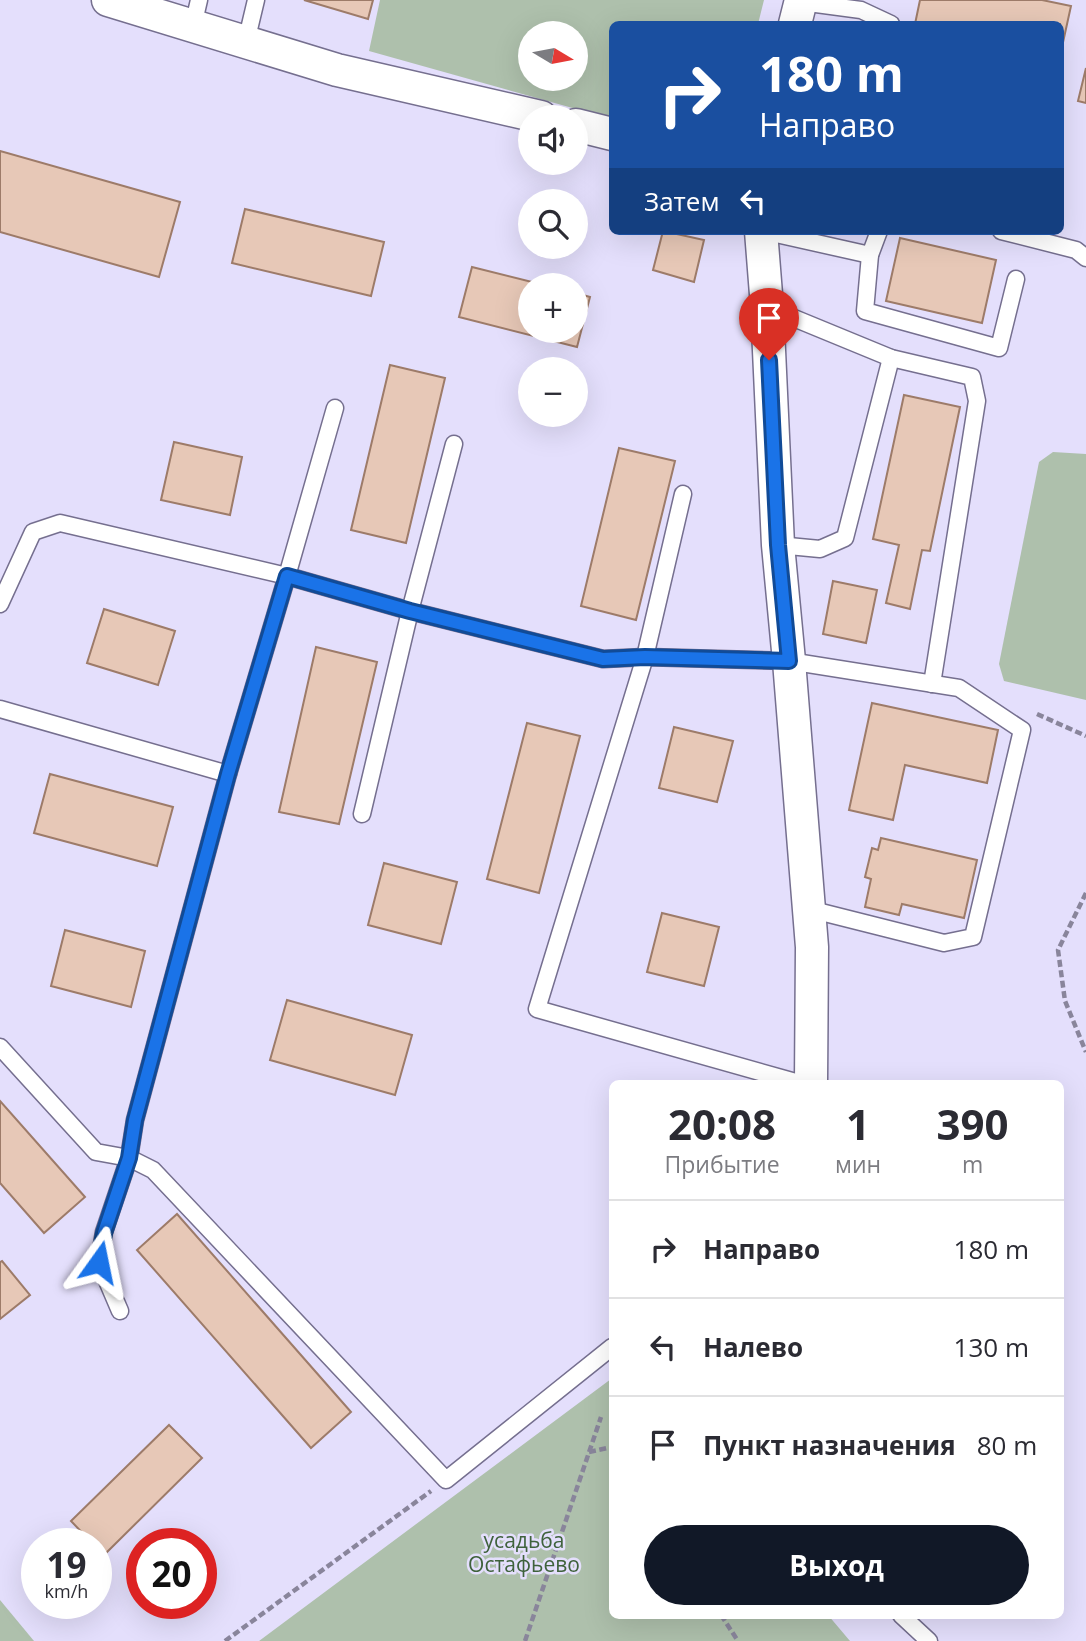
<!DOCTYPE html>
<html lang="ru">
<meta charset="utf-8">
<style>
body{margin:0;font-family:"Open Sans",sans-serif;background:#f7f7f7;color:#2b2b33;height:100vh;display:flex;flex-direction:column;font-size:26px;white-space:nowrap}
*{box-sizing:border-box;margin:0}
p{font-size:23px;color:#7c7c81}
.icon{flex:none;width:38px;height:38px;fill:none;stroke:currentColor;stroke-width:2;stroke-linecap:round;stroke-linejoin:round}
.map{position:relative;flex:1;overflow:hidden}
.details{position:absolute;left:609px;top:1080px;width:455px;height:539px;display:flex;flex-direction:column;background:#fff;border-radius:10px;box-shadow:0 7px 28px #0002}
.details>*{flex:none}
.top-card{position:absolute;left:609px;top:21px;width:455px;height:214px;border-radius:10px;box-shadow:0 7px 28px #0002;background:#1a4fa0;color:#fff;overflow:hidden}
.needle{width:46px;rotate:100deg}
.fabs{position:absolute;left:518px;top:21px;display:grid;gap:14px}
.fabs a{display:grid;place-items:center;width:70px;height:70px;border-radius:50%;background:#fff;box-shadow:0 7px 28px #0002;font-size:35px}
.speed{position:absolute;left:21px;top:1528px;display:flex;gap:14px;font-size:35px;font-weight:700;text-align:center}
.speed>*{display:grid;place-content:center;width:91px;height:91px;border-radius:50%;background:#fff;box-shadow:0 7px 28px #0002;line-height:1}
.speed small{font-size:18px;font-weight:400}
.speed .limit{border:10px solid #d22;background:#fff;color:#111}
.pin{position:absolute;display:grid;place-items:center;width:60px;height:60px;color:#fff;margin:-72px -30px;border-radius:50% 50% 50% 0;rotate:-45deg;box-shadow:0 0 7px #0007}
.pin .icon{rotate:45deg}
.me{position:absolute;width:77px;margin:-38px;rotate:12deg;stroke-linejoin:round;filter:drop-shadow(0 0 5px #0008)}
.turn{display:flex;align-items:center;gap:24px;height:147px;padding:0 35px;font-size:32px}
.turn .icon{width:91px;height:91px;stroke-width:2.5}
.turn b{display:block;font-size:49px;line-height:60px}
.then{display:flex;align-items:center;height:66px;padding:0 35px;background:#0003;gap:14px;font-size:26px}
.eta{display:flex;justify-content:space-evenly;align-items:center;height:119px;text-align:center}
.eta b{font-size:42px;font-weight:700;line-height:49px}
.button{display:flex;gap:14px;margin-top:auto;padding:14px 35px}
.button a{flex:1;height:80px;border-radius:42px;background:#111827;color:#fff;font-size:28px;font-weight:700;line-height:80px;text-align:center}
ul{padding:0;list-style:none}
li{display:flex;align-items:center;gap:21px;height:98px;padding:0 35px;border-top:2px solid #e1e1e2}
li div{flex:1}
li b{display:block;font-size:26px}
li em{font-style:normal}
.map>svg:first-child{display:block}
</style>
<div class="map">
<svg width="1086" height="1641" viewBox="0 0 1086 1641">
<rect width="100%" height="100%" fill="#e4dffc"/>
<!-- green -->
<g fill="#aec0ac" fill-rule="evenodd">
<path d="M380,0H764L758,24H612V119L369,51ZM530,33H576V79H530Z"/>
<path d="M1053,452L1086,454V700L1004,681L999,664L1039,462Z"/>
<path d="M611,1379L612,1382V1615H828L850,1641H259Z"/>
<path d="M0,1600L34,1641H0Z"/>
</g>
<!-- building -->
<g fill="#e7c8b7" stroke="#9d7b69" stroke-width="2">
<path d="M304,0H373L368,19Z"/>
<path d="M920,0H1042L1071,6L1060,56V24H915Z"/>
<path d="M1086,68V103L1078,101Z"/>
<path d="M0,151L180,202L159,277L0,232Z"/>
<path d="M245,209L384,242L371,296L232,263Z"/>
<path d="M663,231L704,240L694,282L653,270Z"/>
<path d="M900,238L996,260L982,323L886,301Z"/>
<path d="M472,267L544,285H530V331H576V293L590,297L577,347L459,317Z"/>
<path d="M390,365L445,378L406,543L351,530Z"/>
<path d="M904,395L960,407L930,551L922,550L910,609L886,603L899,545L873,539Z"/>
<path d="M174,442L242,457L230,515L161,500Z"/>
<path d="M619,448L675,461L636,620L581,606Z"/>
<path d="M833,581L877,590L866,643L823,634Z"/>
<path d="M104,609L175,631L158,685L87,663Z"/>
<path d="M316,647L377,662L339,824L279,812Z"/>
<path d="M872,703L998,730L987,783L905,765L893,820L849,810Z"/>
<path d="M527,723L580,736L539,893L487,879Z"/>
<path d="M674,727L733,741L717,802L659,788Z"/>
<path d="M50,774L173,807L157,866L34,833Z"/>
<path d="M881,838L977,860L964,918L902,904L899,915L865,907L871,879L865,877L872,848L878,850Z"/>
<path d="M384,863L457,882L441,944L368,925Z"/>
<path d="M662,913L719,927L704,986L647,972Z"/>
<path d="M65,930L145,951L131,1007L51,986Z"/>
<path d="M287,1000L412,1035L395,1095L270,1060Z"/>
<path d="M0,1101L85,1197L44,1233L0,1183Z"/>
<path d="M177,1214L351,1412L311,1448L137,1250Z"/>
<path d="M2,1261L30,1295L0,1319V1262Z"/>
<path d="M169,1425L202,1458L104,1555L96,1547V1544H93L71,1521Z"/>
</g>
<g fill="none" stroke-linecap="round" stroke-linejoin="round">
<!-- service casing -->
<g stroke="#756f8f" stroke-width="19">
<g id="service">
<path d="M801,2L861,10L891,24"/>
<path d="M193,26L199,0"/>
<path d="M246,42L256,0"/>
<path d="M763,231L870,255"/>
<path d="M879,231L870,255L865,311L999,348L1016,279"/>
<path d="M1001,231L1076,250L1086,258"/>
<path d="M767,307L891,358L972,377L977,401L932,684"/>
<path d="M683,494L645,657L537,1009L799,1083"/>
<path d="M778,545L820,549L845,538L891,358"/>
<path d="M0,604L33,532L60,523L287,576L410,611L603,659L645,657L789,661L959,688L1022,730L973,937L944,943L809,909"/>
<path d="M0,709L228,774"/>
<path d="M362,814L410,611L454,444"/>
<path d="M0,1047L96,1152L129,1158L153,1170L446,1480L612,1347"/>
<path d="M120,1311L99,1262L104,1232L129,1158L135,1120L228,774L287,576L335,408"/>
<path d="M901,1615L929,1641"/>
</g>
</g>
<!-- minor casing -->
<g stroke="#756f8f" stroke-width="35">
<g id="minor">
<path d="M108,0L337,70L541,117"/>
<path d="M795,24L801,0"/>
<path d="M576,125L612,134"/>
<path d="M761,231L767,307L778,545L789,661L812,947L811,1083"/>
</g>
</g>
<!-- path -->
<g stroke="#89859b" stroke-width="4.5" stroke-dasharray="7 3.5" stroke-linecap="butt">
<path d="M1037,714L1086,736"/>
<path d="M1086,893L1058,950L1065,1001L1086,1052"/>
<path d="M589,1452L612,1447"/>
<path d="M721,1615L738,1641"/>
<path d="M225,1641L431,1491"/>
<path d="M525,1641L601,1417"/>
</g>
<!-- service -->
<use href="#service" stroke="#fff" stroke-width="16"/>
<!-- minor -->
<use href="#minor" stroke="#fff" stroke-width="32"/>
</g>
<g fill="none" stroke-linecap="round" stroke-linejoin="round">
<!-- route casing -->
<g stroke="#114b97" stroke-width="18">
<path id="route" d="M99,1262L104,1233L129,1158L135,1120L228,774L287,576L410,611L603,659L645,657L789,661L778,545L769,360"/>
</g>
<!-- route -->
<use href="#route" stroke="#1a73e8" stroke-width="12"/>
</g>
<g text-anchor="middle" stroke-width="5" stroke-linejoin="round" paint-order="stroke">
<!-- park labels -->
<g font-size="21" fill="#3f623c" stroke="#e4dffc">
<text x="524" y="1548">усадьба<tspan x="524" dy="24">Остафьево</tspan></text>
</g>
</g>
</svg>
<div class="fabs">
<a><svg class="needle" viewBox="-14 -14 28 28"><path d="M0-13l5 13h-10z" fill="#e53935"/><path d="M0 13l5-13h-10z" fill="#7c7c81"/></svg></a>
<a><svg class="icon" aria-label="sound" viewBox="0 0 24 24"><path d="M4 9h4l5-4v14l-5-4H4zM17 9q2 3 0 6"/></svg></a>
<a><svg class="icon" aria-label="search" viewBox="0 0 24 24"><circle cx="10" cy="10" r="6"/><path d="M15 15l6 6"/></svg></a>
<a>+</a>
<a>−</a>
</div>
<div class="speed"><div>19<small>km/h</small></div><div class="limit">20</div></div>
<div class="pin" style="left:769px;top:360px;background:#d93025"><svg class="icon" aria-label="arrive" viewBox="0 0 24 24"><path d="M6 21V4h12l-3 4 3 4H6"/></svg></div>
<svg class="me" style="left:99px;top:1262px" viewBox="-20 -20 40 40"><path d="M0-17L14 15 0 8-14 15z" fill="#1a73e8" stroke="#fff" stroke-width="4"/></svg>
<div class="top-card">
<div class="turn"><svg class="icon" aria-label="right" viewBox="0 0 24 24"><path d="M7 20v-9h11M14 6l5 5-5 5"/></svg><div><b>180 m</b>Направо</div></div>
<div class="then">Затем<svg class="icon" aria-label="left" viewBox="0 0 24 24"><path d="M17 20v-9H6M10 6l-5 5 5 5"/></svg></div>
</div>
<section class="details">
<div class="eta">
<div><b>20:08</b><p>Прибытие</p></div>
<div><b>1</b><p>мин</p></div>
<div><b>390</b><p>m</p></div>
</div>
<ul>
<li><svg class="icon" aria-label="right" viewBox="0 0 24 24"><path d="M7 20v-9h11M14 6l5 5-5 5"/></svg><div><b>Направо</b></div><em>180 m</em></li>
<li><svg class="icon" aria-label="left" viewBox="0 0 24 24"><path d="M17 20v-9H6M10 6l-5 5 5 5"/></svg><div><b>Налево</b></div><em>130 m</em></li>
<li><svg class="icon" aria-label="arrive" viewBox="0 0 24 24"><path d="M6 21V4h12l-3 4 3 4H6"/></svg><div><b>Пункт назначения</b></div><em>80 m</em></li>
</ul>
<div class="button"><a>Выход</a></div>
</section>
</div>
